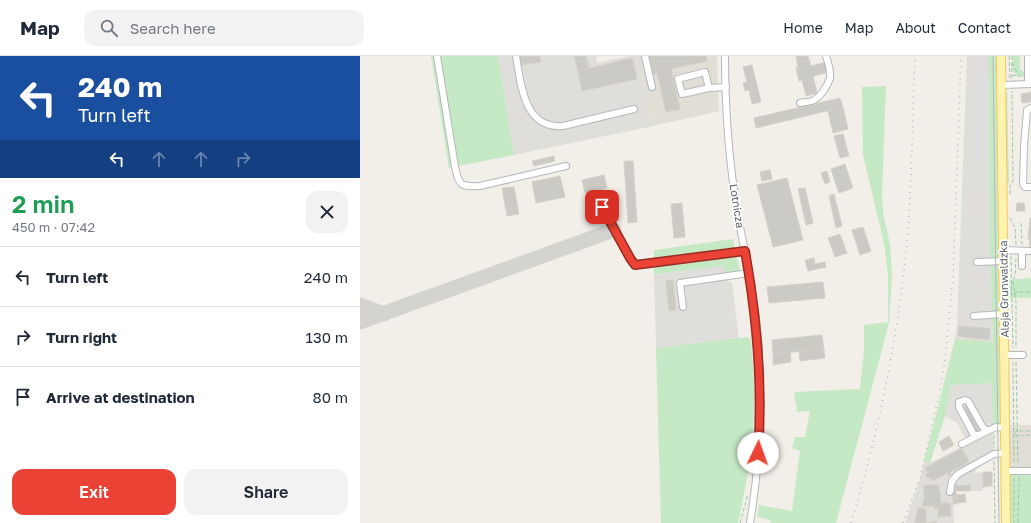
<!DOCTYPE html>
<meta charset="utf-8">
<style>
body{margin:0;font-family:"Golos Text",sans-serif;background:#f2f2f3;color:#1f2937;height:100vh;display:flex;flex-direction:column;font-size:15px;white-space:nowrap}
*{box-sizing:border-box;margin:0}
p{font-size:13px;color:#747a83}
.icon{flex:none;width:22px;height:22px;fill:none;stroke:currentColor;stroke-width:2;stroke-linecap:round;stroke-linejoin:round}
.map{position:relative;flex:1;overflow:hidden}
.side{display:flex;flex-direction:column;background:#fff;width:360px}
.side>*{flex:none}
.top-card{background:#1a4fa0;color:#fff;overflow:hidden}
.pin{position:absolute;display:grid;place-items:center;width:34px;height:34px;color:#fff;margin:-17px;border-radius:8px;box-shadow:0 2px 6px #0006}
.me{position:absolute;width:44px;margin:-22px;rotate:3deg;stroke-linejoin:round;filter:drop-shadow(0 0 3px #0008)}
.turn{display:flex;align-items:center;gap:14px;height:84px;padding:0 12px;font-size:18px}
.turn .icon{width:52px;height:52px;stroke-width:2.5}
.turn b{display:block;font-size:28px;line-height:34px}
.lanes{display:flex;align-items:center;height:38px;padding:0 12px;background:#0003;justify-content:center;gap:20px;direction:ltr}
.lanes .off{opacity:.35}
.round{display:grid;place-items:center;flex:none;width:42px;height:42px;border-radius:12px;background:#f2f2f3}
.head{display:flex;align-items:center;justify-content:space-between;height:68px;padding:0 12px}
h1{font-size:24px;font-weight:600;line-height:30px;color:#1e9e55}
.button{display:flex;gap:8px;margin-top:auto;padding:8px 12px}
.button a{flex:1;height:46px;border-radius:12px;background:#ea4335;color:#fff;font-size:16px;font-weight:600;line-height:46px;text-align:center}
.button a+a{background:#f2f2f3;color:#1f2937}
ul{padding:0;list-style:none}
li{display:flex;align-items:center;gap:12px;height:60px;padding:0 12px;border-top:1px solid #e0e1e3}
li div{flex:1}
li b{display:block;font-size:15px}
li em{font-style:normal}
header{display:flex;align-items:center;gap:24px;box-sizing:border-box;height:56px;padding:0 20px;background:#fff;border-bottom:1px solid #e0e1e3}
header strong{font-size:19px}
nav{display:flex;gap:22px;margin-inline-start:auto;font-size:14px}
.search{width:280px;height:36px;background:#f2f2f3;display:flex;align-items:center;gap:10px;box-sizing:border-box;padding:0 14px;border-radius:12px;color:#747a83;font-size:15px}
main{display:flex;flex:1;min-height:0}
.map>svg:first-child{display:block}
</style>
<header>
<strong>Map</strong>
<div class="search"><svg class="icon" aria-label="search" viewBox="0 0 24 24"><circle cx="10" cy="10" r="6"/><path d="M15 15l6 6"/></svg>Search here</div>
<nav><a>Home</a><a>Map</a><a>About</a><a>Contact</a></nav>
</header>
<main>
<section class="side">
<div class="top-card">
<div class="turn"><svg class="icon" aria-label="left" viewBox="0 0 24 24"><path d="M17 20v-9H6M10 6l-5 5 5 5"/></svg><div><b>240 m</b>Turn left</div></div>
<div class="lanes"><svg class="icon" aria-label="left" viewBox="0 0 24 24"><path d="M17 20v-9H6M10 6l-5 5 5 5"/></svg><svg class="icon off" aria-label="ahead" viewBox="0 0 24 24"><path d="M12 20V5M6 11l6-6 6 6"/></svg><svg class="icon off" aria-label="ahead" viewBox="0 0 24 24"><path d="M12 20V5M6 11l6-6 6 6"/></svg><svg class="icon off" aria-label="right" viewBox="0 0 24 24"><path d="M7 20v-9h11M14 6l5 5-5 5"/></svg></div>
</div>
<div class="head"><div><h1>2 min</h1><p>450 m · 07:42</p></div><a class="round"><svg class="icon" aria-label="close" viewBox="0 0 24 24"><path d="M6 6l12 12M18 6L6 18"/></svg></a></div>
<ul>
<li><svg class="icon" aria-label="left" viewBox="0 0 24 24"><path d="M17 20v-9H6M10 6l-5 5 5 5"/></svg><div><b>Turn left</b></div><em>240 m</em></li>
<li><svg class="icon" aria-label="right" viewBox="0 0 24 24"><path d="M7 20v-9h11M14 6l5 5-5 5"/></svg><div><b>Turn right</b></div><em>130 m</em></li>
<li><svg class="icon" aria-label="arrive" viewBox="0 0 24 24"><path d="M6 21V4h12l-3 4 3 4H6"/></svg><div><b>Arrive at destination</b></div><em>80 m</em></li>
</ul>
<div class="button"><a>Exit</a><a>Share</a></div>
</section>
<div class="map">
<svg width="671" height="467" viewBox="0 0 671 467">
<rect width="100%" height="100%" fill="#f1efe8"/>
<!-- industrial -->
<g fill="#e0deda">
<path d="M138,0H236L237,7L269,0H276L293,70L154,99Z"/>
<path d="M607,0H629L630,199L633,287L595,283L597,268Z"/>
<path d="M364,210L366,223L372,227L379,282L296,292L294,218Z"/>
<path d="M632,327L634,398L615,409L616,417L623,416V435H596L597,448H593L594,467H545L560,423L564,406L570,407L608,388L597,367L585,360L591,329Z"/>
</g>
<!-- education -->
<g fill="#e1ded6">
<path d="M276,0H357L359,55L293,70Z"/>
<path d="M649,369H671V415H650Z"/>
</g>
<!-- green -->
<g fill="#c5e8c5">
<path d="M71,0H138L154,99L89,112Z"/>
<path d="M629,0H636L640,371L633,372L632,327L591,329L585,360L570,407L564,406L595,283L633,286L630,199Z"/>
<path d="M653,0H660V13L665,17V21C649,17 653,15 653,0Z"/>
<path d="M526,30L522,138L523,156L530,189L532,220L529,267L476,467H410L411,464L397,461L399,449L432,455L440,395L432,392L435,381H445L450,355L437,356L434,336L500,333L504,294V269L528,266V219L524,187L503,99L502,31Z"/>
<path d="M647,34L649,125L646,130L645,41Z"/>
<path d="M373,183L380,216L365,218L364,210L294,218V194Z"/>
<path d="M671,222V242H648L647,224Z"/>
<path d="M388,281L391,285C393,309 395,334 394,358C392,395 386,431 378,467H301L296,292Z"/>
<rect x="650" y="415" width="21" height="52"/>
</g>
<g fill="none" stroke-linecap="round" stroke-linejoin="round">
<!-- taxiway -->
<g stroke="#d4d3d0" stroke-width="15">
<path d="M0,249L24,258"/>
<path d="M0,266L254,174"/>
</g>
</g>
<!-- building -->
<g fill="#cccac5" stroke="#d6d1c6">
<path d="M159,0H180L181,6L161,9Z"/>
<path d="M214,0H226L229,12L218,15Z"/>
<path d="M289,0H346L347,5L311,13L320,53L306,56L297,17L293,18Z"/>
<path d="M436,0H448L451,10L467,6L469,16L453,20L457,37L446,40L442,24L439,25L436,12L438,11Z"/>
<path d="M272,2L277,23L222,35L218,15Z"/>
<path d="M392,9L401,46L392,48L389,34L385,35L383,27L387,26L383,11Z"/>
<path d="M671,36V46L662,47L661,38Z"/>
<path d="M480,42L483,51L396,72L394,62Z"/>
<path d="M483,51L488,73L473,77L468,55Z"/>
<path d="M483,78L489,100L480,102L474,80Z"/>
<path d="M194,100L195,105L174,110L172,105Z"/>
<path d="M264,105H273L277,166L268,167Z"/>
<path d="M485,108L493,132L479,137L471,113Z"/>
<path d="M410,114L412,123L402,125L400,116Z"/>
<path d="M467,115L470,126L465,128L461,117Z"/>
<path d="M244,119L247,132L225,137L222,124Z"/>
<path d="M200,120L205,141L176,147L172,126Z"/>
<path d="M427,122L443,184L413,191L397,129Z"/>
<path d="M154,131L159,158L147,160L142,132Z"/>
<path d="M445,132L453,167L446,169L438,133Z"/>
<path d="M474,138L482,170L476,172L469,140Z"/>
<path d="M322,147L325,181L314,182L311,148Z"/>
<path d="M657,147H664L665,155H656Z"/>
<path d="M670,162H671V191L669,188L670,183H668Z"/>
<path d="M503,171L511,195L500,199L492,174Z"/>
<path d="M480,178L487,197L475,201L468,182Z"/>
<path d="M454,202L455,208L465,206L466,211L448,215L445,204Z"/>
<path d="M313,224L316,254L309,255L306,225Z"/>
<path d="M463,226L465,242L409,247L407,231Z"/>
<path d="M599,270L621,272V271L630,273L629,284L598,280Z"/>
<path d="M462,279L464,293L413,298L412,284Z"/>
<path d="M464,293L465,302L440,305L439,295Z"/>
<path d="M430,296L431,306L413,309V298Z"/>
<path d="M607,350L620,374L615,377L602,352Z"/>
<path d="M589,380L594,389L583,395L579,386Z"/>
<path d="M602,392L609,406L590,416L591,418L588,420L587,417L572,425L570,421L568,423L566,419L568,417L565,412Z"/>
<path d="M623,416H632V430L623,431Z"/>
<path d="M564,429H579V435H580L581,450H578V452L574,453V450H562L564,442Z"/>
<path d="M610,429V435H593L592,430Z"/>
<path d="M593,435H596L597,448H593Z"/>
<path d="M605,438L606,446L597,447L596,439Z"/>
<path d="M581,447H590L591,460L578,461V450H581Z"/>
<path d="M558,452L566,453V467L576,465L577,467H555Z"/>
</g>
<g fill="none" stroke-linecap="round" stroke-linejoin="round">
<!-- minor casing -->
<g stroke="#b5b8bc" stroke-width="8">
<g id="minor">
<path d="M77,0L95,111C99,130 101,131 120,130L206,110"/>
<path d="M156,0C161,29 164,73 203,70L274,53"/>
<path d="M285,0L292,31"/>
<path d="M365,0C365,53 369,107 378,160C383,189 390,217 394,247C404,320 402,394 390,467"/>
<path d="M668,0V28"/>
<path d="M641,29L671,28"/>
<path d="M349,32L345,16L318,23L322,38L349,32L366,31"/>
<path d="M440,47C444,46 449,46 452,45C460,42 468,29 470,22C471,14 468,7 466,0"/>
<path d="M671,52L667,54L664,90L663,128L665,131H671"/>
<path d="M242,151L270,202L275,209L385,195"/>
<path d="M643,194L671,195"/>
<path d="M662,195V210"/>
<path d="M617,206L643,205"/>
<path d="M323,251L320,227L389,217"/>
<path d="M614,260L644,258"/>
<path d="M645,299H663"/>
<path d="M627,375L622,370L608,345L605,344L599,346V351L614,379H619L636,371L645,372"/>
<path d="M602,388L619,379"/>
<path d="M646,415H671"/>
<path d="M590,436L592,425L598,418L634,398L646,397"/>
</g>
</g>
<!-- major casing -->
<g stroke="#f2c960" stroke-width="10">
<path id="major" d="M641,0L646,467"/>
</g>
<!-- path -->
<g stroke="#9cc7a9" stroke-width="1" stroke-dasharray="4 2" stroke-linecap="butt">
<path d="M649,0L650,23"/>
<path d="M652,0V23"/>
<path d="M652,7L659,20"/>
<path d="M653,19L661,21"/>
<path d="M650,138V130L653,125L652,35"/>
<path d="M650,162L655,172L656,189"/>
<path d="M661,167L662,188"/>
<path d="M651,200L653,292"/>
<path d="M656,202L655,219L653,226L656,245V292"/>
<path d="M654,238L657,236H671"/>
<path d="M653,306L654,408"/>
<path d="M656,306L658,408"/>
<path d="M654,377L657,375H671"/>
<path d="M654,378L658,380L671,379"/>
<path d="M634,379V392"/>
<path d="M634,405L635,467"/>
<path d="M654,422V467"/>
<path d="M380,467L388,438"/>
<path d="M658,467L659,422"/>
</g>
<!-- minor -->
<use href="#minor" stroke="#fff" stroke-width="6"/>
<!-- major -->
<use href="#major" stroke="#fff2af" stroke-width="8"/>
<!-- tram -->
<path stroke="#b6b7b8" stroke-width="1" d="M633,0L639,467"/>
<!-- rail -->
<g stroke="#b6b7b8" stroke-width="1.5" stroke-dasharray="1 5" stroke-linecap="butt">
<path d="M491,467C517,382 535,295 545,206C552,138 552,69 555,0"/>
<path d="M543,467L560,422L580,334L585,304L593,221L601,0"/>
</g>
</g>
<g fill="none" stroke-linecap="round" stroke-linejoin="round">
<!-- route casing -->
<g stroke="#982c22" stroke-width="10">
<path id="route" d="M242,151L270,202L275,209L385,195C397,262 403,328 398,397"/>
</g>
<!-- route -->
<use href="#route" stroke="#ea4335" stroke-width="7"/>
</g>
<g text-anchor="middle" stroke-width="3.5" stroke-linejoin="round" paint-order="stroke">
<!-- street labels -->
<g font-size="11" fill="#5f6368" stroke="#fff">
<text transform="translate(377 150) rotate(81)" y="4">Lotnicza</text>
<text transform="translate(644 233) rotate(-91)" y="4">Aleja Grunwaldzka</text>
</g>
</g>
</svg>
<div class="pin" style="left:242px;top:151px;background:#d93025"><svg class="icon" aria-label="arrive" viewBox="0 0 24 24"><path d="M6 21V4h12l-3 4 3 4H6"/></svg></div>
<svg class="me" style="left:398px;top:397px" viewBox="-20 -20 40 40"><circle r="19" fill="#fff"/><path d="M0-13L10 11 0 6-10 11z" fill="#ea4335"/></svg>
</div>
</main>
